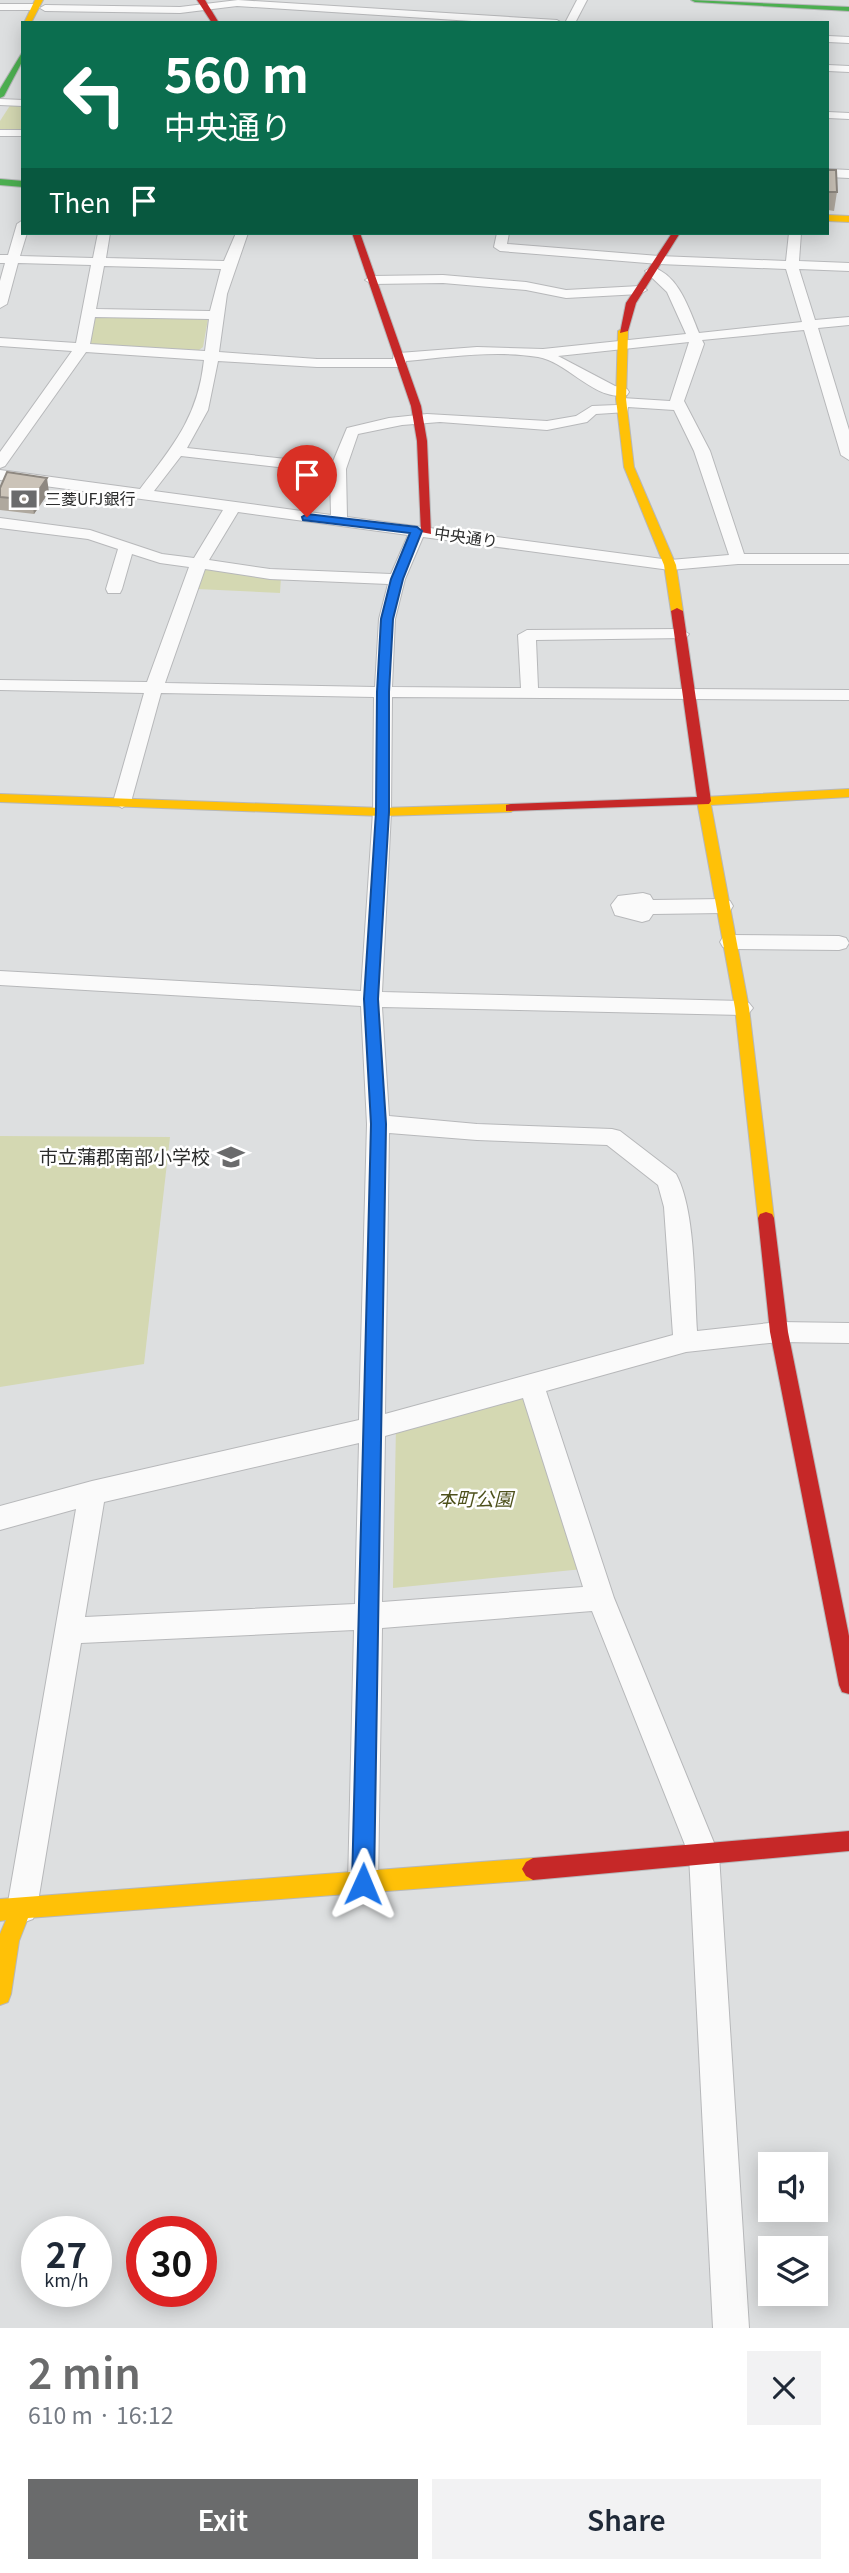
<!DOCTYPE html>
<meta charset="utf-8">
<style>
body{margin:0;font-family:Georgia,"Noto Sans JP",serif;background:#f2f2f3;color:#1f2937;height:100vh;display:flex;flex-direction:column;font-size:26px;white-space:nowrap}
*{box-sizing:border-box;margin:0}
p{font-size:23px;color:#747a83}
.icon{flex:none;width:38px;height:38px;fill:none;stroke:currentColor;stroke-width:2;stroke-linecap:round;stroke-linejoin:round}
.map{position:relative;height:2328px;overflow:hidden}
.panel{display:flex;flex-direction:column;background:#fff;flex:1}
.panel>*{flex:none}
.hud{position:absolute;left:21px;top:21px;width:808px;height:214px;border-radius:0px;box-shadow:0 4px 18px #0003;background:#0b6e4f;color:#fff;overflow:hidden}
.buttons{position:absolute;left:758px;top:2152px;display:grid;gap:14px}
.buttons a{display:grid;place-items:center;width:70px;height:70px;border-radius:0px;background:#fff;box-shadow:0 4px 18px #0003;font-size:35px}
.speed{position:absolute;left:21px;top:2216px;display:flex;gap:14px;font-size:35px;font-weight:700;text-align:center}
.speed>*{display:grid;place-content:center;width:91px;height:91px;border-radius:50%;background:#fff;box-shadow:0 4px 18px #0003;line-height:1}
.speed small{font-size:18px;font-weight:400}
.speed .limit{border:10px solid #d22;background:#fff;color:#111}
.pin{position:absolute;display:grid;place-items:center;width:60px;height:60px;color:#fff;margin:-72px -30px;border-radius:50% 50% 50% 0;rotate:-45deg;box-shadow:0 0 7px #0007}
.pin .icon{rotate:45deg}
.me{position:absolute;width:77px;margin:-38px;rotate:1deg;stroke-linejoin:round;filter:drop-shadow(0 0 5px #0008)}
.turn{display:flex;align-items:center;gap:24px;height:147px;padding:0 28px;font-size:32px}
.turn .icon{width:91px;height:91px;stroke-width:2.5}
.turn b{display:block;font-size:49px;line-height:60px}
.then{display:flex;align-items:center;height:66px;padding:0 28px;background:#0003;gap:14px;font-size:26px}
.round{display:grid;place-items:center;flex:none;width:74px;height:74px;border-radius:0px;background:#f2f2f3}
.head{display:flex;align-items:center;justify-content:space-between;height:119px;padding:0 28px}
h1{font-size:42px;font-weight:600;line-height:52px;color:#6a6b6c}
.cta{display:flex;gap:14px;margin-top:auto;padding:14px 28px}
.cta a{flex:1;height:80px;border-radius:0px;background:#6a6b6c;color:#fff;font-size:28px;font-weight:600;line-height:80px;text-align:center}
.cta a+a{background:#f2f2f3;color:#1f2937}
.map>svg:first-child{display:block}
</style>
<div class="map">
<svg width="849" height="2328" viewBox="0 0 849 2328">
<rect width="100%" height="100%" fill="#dddfe0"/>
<!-- green -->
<g fill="#d4d8b2">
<path d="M11,104L23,105V130H0V121Z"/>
<path d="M98,317L206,318L208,319L203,347L199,350L89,344L93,319Z"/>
<path d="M206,562L281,577L280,593L197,589Z"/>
<path d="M0,1136L170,1137L144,1364L0,1387Z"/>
<path d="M524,1389L583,1569L393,1588L396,1425Z"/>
</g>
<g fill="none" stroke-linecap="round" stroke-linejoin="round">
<!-- street casing -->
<g stroke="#b7b8ba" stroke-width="2">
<g id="street">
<path d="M238,0L557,20L562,23H503L237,6L180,13L45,11L40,8L45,5L180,7Z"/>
<path d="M577,0H587L575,23H565Z"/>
<path d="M0,4H35L40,7L35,10H0Z"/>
<path d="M828,36L849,37V43L828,42Z"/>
<path d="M828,65L849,66V72L828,71Z"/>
<path d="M0,99L23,100V106L0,105Z"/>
<path d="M828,112L849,113V119L828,118Z"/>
<rect x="0" y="130" width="23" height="6"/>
<path d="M828,169L849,170V178L828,177Z"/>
<path d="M23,220V233H27L20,256L93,258L98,233H110L106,258L224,261L236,233H248L227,294L219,352L317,359H393L394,354L399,353L477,347L543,349L686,334L667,292L645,271L652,267C679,275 689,309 699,333L802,322L786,269L659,264L500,251L494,247L497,233H509L507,244L659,256L786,261L789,233H801L799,261L849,263V271L799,269L815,320L849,317V325L818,328L849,430V460L841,455L804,330L702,340L704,344L684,401L710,451L744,554H849V564H738L670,570L423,537L405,579L395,619L392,687L521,688L518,635L527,630L680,629L689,634L686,638L536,640L538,688L849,690V700L392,697L391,812L382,992L742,1001L749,1003L753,1008L749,1013L742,1015L382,1007L389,1116L477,1124L612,1129L620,1131L676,1174C696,1211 694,1287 697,1331L779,1322L849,1323V1343L779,1342L686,1352L546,1391L614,1598L719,1855L749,2328H713L689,1855L592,1611L382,1628L378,1884L374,1895L363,1899L352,1895L348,1884L354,1630L81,1643L37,1908L33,1919L22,1923L11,1919L7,1908L76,1509L0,1530V1506L92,1481L359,1420L367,1124L361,1006L0,985V971L361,991L373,812L374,697L161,693L131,802L122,808L113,802L144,693L0,690V680L147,682L189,567L160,563L132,554L122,589L120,593H108L106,589L118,549L88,539L0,528V518L90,530L162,554L194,558L223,510L0,480V470L140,489C173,446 198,417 204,360L86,352L5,466L0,468V452L72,351L0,346V338L76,343L91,265L18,263L7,304L0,308V281L5,263H0V255H8L17,224ZM104,266L221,269L210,311L96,309ZM95,317L209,319L205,351L90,344ZM689,342L670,401L622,398L617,399V405L592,406L576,416L547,421L427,414L389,418L347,428L332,464L187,448L208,410L218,361L317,367H401L406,366V361C449,357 496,350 538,357C568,362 595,402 627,395L629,392L627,389L615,386L558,356ZM628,407L674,410L694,451L729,555L670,560L347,517L346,469L358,434L402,425L440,422L547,430L587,422L596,414L627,412ZM181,456L330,473L331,515L154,491ZM238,512L408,535L391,574L270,569L209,560ZM205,569L270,579L388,584L379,619L375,687L165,683ZM389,1133L477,1140L607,1145L658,1185L664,1207L673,1335L385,1414ZM523,1398L583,1587L382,1602L385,1436ZM359,1443L355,1604L85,1617L104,1502Z"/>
<path d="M443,275L526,282L566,290L640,286L647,290L640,294L566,298L526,290L443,283L372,284L365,280L372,276Z"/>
<path d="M643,893L650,895L653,900L723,899L730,901L733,906L730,911L723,913L653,914L649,920L642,922L615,915L611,905L618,896Z"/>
<path d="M730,935L839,936L846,938L849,943L846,948L839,950L730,949L723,947L720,942L723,937Z"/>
</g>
</g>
<!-- fast casing -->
<g stroke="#b7b8ba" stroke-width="2">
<g id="fast">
<path d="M691,0L849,7V11L695,2Z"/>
<path d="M23,51V60L4,96L0,98V89Z"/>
<path d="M0,179L23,181V187L0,185Z"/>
</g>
</g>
<!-- slow casing -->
<g stroke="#b7b8ba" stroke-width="2">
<g id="slow">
<path d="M35,0H43L31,23H24Z"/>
<path d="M828,215L849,216V222L828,221Z"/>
<path d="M623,328L628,331L626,399L634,467L676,565L683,611L677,614L671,611L664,565L624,467L616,399L618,331Z"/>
<path d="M849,789V797L711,805L749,1008L774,1218L772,1222H760L758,1218L735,1008L697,801L704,797Z"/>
<path d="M0,794L382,808L511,804L518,808L511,812L382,816L0,802Z"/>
<path d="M533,1858L540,1862L544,1869L540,1876L533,1880L28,1918L19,1941L11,1994L8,2002L0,2005V1934L6,1920L0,1921V1899Z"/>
</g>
</g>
<!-- jam casing -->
<g stroke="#b7b8ba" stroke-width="2">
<g id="jam">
<path d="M197,0H205L219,23H212Z"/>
<path d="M352,233H360L421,406L427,441L431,534L421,532L417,441L411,406Z"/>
<path d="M672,233H680L636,303L628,331L620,333L626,303Z"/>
<path d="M677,608L683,611L711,801L709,804L506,811V805L511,804L697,797L671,611Z"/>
<path d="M766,1212L772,1214L774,1218L788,1332L849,1636V1694L842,1692L839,1685L770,1332L758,1218L760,1214Z"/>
<path d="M849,1831V1851L533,1880L526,1876L522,1869L526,1862L533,1858Z"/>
</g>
</g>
<!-- street -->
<use href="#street" fill="#fafafa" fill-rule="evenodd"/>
<!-- fast -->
<use href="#fast" fill="#4caf50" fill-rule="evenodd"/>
<!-- slow -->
<use href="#slow" fill="#ffc107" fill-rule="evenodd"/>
<!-- jam -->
<use href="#jam" fill="#c62828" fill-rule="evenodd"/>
</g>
<!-- wall -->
<g fill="#afa89e">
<path d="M828,170L837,192L834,211L828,210Z"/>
<path d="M0,488L49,492L34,514L0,510Z"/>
</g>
<!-- shaded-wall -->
<path fill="#8e8881" d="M47,478L49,492L34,514L32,500Z"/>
<!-- building -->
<g fill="#cbc3b8" stroke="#8e8881" stroke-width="2">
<path d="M828,170H836L837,192H828Z"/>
<path d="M7,472L47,478L32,500L0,497V488Z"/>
</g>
<!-- route -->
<path fill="#1a73e8" stroke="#114b97" stroke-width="2" d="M307,514L417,527L422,531L403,579L393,619L389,692V812L378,999L386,1124L374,1884L371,1892L363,1895L356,1892L352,1884L371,1124L364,999L376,812L377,692L381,619L391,579L410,533L303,520L302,517Z"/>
<!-- icons -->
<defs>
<g id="bank-bare" transform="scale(2.1)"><path d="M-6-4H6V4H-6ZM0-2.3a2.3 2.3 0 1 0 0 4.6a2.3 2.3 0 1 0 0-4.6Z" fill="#6a6b6c" stroke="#fff" stroke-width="2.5" paint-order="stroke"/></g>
<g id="school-bare" transform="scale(2.1)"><path d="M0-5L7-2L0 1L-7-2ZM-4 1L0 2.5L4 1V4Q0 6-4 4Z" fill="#6a6b6c" stroke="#fff" stroke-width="2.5" paint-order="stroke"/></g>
</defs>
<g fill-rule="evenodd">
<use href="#bank-bare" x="24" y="499"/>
<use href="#school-bare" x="231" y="1157"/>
</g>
<g text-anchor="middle" stroke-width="5" stroke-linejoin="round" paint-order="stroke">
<!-- far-poi labels -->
<g font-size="16" fill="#2c2d2d" stroke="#fff" text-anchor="start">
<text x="45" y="505">三菱UFJ銀行</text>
</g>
<!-- far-street labels -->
<g font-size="16" fill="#2c2d2d" stroke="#fff">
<text transform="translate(466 537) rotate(8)" y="6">中央通り</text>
</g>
<!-- poi labels -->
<g font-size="19" fill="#2c2d2d" stroke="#fff" text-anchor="end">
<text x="210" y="1164">市立蒲郡南部小学校</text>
</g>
<!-- park labels -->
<g font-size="19" font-style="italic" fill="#4e511c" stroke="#fff">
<text x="475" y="1506">本町公園</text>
</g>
</g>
</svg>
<div class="buttons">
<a><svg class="icon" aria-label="sound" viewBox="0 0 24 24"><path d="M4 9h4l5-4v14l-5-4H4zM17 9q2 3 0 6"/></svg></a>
<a><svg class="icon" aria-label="layers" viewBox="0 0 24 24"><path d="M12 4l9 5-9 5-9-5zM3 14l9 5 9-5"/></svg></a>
</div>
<div class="speed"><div>27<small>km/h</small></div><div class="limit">30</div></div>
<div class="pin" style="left:307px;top:517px;background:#d93025"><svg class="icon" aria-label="arrive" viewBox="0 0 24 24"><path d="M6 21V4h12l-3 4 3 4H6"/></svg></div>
<svg class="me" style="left:363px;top:1884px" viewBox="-20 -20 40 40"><path d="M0-17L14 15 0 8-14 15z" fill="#1a73e8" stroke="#fff" stroke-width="4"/></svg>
<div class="hud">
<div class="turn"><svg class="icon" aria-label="left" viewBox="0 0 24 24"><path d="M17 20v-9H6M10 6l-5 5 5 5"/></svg><div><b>560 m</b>中央通り</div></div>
<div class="then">Then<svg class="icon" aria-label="arrive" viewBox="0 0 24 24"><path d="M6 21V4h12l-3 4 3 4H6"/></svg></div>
</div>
</div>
<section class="panel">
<div class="head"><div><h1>2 min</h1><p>610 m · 16:12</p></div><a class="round"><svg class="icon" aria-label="close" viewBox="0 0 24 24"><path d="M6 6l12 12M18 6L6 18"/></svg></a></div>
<div class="cta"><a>Exit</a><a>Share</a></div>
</section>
